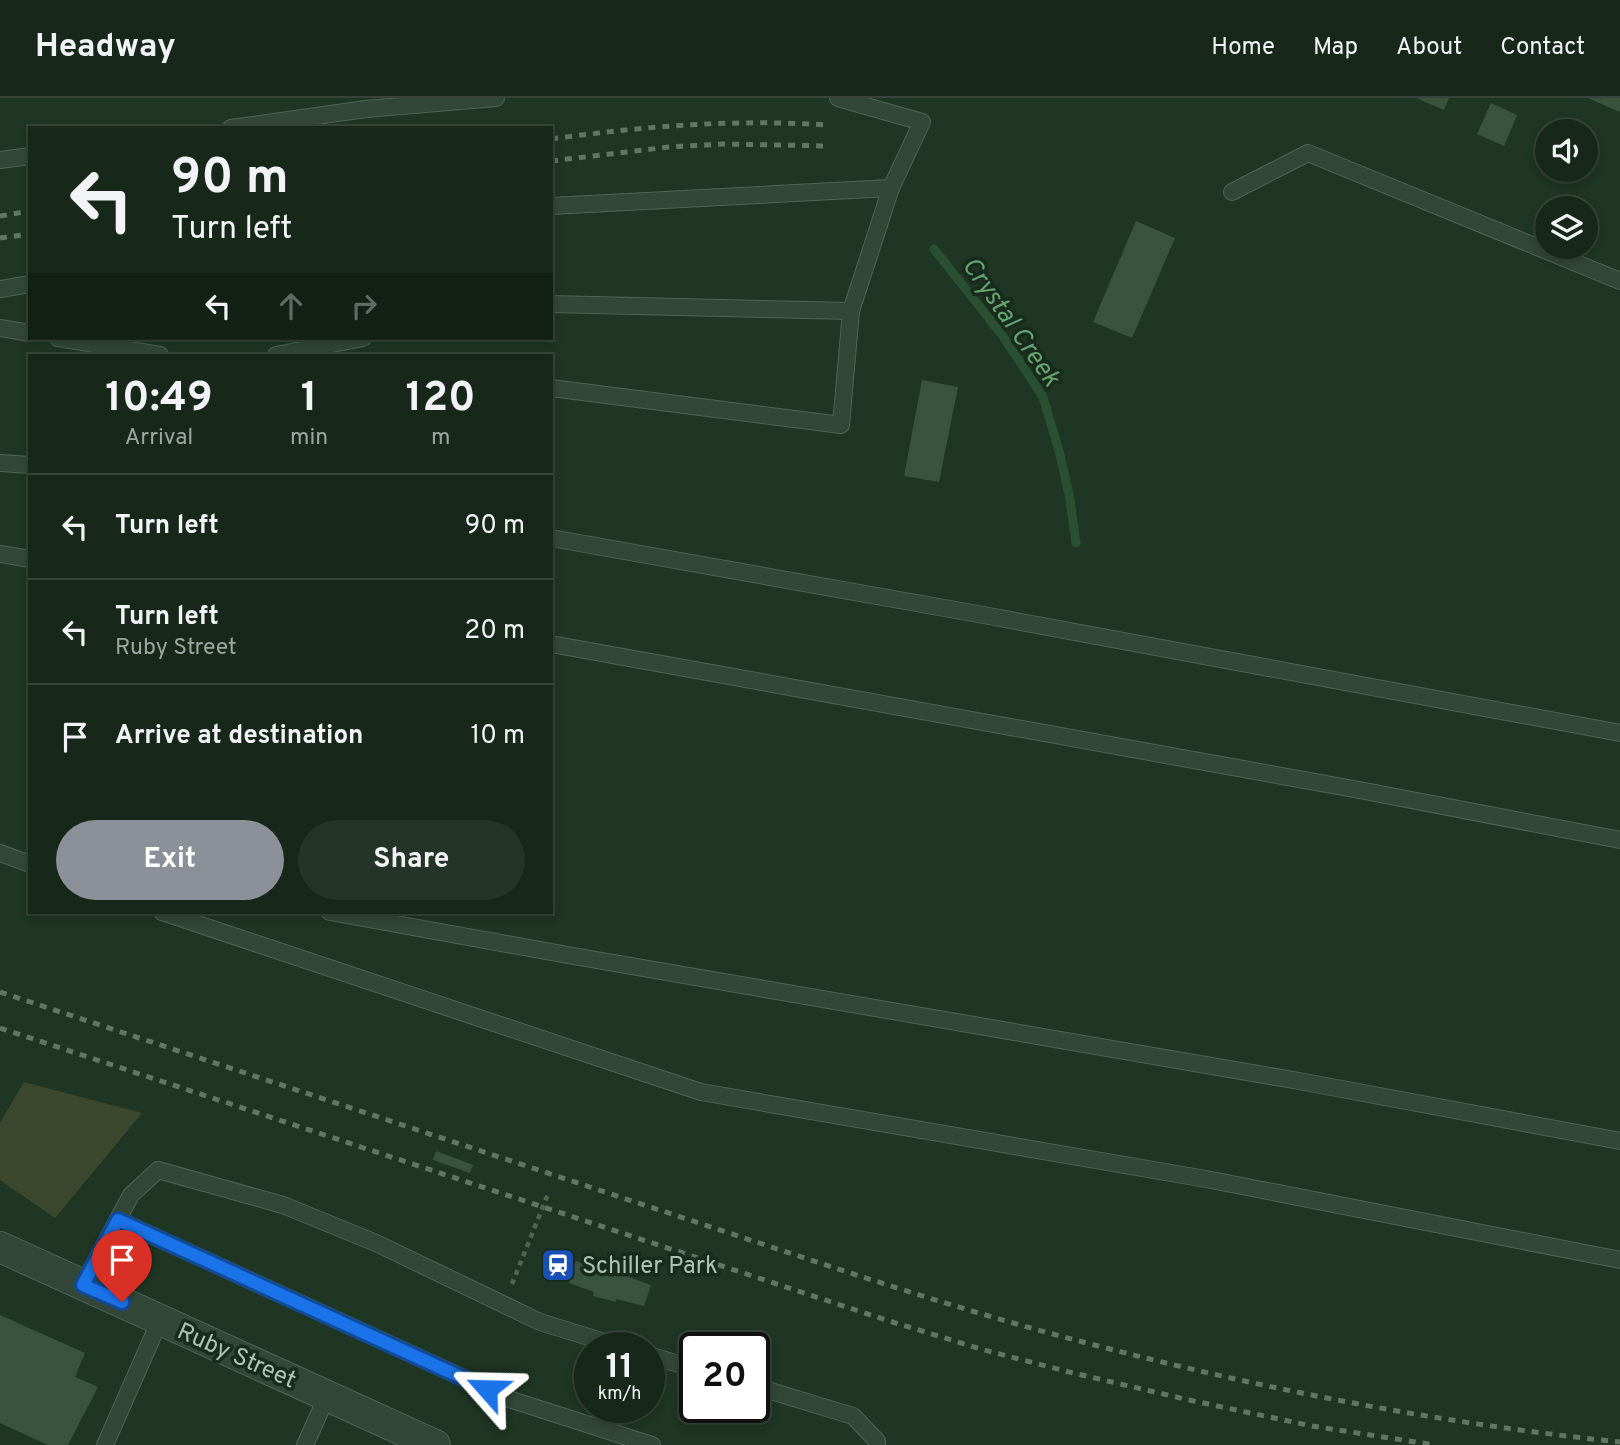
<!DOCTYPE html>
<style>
body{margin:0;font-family:Overpass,sans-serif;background:#243428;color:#f1f3f6;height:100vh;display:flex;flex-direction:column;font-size:26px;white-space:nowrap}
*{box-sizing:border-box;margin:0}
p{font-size:23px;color:#9ea6a3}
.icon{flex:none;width:38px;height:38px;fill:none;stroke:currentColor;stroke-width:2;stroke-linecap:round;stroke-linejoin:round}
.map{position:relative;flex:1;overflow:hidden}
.side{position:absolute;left:28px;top:256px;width:525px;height:560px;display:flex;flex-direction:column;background:#17281b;border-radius:0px;box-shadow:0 4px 10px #0003,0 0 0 2px #36443a}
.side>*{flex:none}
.banner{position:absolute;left:28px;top:28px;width:525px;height:214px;border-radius:0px;box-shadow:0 4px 10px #0003,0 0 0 2px #36443a;background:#17281b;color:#f1f3f6;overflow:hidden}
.buttons{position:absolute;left:1535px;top:21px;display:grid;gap:14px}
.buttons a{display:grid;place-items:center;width:63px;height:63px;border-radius:50%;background:#17281b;box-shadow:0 4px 10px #0003,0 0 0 2px #36443a;font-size:35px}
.speed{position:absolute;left:574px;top:1234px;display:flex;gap:14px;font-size:35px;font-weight:700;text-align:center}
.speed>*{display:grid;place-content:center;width:91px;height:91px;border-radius:50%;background:#17281b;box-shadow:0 4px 10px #0003,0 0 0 2px #36443a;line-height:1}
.speed small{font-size:18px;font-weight:400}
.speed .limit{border:4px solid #111;border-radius:10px;background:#fff;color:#111}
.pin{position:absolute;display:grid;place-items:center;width:60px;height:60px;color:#fff;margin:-72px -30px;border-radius:50% 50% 50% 0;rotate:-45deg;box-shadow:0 0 7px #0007}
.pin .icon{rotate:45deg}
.me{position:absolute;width:77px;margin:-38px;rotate:295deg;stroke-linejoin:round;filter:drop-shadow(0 0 5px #0008)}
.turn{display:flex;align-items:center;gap:24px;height:147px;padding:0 28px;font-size:32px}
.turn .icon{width:91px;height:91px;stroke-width:2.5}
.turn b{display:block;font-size:49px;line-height:60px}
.lanes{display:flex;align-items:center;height:66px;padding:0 28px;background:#0003;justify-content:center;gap:35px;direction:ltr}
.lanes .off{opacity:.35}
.eta{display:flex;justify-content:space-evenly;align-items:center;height:119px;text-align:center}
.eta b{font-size:42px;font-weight:700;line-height:49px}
.button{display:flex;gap:14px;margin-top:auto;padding:14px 28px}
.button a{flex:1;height:80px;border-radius:42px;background:#8c9099;color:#fff;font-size:28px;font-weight:700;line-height:80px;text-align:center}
.button a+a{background:#243428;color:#f1f3f6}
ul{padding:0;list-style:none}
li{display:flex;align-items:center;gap:21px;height:105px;padding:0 28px;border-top:2px solid #36443a}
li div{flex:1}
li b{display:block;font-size:26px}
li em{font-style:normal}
header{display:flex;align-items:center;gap:42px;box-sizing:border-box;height:98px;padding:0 35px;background:#17281b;border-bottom:2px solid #36443a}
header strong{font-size:33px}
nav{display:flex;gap:38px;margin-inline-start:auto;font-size:24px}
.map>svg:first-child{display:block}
</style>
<header>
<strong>Headway</strong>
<nav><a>Home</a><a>Map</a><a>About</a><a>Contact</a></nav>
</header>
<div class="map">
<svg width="1620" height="1347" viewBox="0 0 1620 1347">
<rect width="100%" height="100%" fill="#1f3624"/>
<!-- green -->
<path fill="#3c482e" d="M24,984L142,1015L55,1120L0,1082V1025Z"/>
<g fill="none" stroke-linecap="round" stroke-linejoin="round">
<!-- stream -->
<path stroke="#285031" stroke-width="9" d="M934,151L1002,237L1043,299L1059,353L1069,396L1076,445"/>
</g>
<!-- building -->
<g fill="#38543e">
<path d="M1416,0H1449L1444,12Z"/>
<path d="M1588,0H1620V14Z"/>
<path d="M1491,5L1517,17L1504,48L1477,36Z"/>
<path d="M1556,20L1583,31L1582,33H1550Z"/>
<path d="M1136,123L1175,140L1132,240L1093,224Z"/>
<path d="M922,282L958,289L939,384L904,378Z"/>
<path d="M436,1053L473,1067L470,1075L433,1062Z"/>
<path d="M576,1163L585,1166L588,1165L602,1169L603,1166L625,1174L624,1177L651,1187L644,1208L616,1201V1204L593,1198L594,1194L569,1185Z"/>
<path d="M0,1217L85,1255L75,1279L98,1289L68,1347H48L0,1325Z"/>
</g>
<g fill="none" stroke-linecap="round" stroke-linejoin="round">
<!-- lane casing -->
<g stroke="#506555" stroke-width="18">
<g id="lane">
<path d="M231,30L366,11L496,0"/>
<path d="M0,62L30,58"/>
<path d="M1232,94L1308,55L1620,183"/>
<path d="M551,108L891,90"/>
<path d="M0,191L30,186"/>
<path d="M551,206L851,213"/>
<path d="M0,230L30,235"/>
<path d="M58,240L160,257"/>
<path d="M276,257L363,240"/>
<path d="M551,290L841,327L851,213L891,90L922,24L838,0"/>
<path d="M0,365L30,367"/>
<path d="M551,440L978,516L1620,635"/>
<path d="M0,456L30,461"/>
<path d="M551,546L1354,691L1620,742"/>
<path d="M0,755L30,766"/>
<path d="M162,814L701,994L1206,1081L1620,1162"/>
<path d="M330,814L579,859L1299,983L1620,1043"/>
<path d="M118,1122L512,1302L652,1347"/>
<path d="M83,1187L131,1097L158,1072L283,1107L376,1145L540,1224L624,1250"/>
<path d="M649,1257L695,1271"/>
<path d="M754,1288L853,1318L877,1343V1347"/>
<path d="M105,1347L160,1222"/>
<path d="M305,1347L327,1298"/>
</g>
</g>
<!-- street casing -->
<g stroke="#506555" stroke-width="32">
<path id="street" d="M0,1149L435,1347"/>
</g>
<!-- path -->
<path stroke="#53654f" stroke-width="4.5" stroke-dasharray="5 5" stroke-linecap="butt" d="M512,1186L548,1096"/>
<!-- lane -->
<use href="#lane" stroke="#324737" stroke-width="16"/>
<!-- street -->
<use href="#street" stroke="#324737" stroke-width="30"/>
<!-- rail -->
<g stroke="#5f7865" stroke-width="5" stroke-dasharray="7 7" stroke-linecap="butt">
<path d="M551,41C646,28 733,21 829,27"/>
<path d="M551,63L669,49L724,46L829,48"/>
<path d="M0,118L30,113"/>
<path d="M0,140L30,136"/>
<path d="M0,894C212,964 424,1034 635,1104C783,1152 929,1204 1079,1243C1257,1290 1437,1325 1620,1344"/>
<path d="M0,930L886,1222L984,1252L1069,1274L1189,1302L1312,1328L1435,1347"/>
</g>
</g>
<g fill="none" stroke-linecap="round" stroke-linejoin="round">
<!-- route casing -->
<g stroke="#114b97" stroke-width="18">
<path id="route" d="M122,1204L83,1187L118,1122L487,1291"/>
</g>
<!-- route -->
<use href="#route" stroke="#1a73e8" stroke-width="12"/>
</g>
<!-- icons -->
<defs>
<g id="station-square" transform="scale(1.75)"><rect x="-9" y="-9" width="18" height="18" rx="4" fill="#1a4fb4" stroke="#182b1c"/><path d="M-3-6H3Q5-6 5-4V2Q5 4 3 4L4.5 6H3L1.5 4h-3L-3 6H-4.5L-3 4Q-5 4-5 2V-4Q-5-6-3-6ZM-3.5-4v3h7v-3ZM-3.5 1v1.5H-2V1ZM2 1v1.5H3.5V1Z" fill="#fff"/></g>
</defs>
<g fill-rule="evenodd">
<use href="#station-square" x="558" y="1167"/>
</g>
<g text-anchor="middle" stroke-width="7" stroke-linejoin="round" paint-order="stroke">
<!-- poi labels -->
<g font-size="24" fill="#acc4b2" stroke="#182b1c" text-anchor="start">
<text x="582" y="1175">Schiller Park</text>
</g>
<!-- street labels -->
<g font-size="24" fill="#acc4b2" stroke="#182b1c">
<text transform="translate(237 1257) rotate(24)" y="8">Ruby Street</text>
</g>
<!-- water labels -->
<g font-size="26" font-style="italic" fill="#64a471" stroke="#182b1c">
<text transform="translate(1012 223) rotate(55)" y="9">Crystal Creek</text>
</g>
</g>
</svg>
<div class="buttons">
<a><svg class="icon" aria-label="sound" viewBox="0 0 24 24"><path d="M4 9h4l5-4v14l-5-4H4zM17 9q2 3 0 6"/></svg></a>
<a><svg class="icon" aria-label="layers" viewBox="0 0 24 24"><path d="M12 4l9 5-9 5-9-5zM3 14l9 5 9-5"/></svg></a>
</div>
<div class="speed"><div>11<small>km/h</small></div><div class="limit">20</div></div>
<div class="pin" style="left:122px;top:1204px;background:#d93025"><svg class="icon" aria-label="arrive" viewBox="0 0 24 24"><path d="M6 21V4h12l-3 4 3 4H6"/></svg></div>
<svg class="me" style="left:487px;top:1291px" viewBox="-20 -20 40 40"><path d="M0-17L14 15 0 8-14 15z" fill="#1a73e8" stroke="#fff" stroke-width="4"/></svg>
<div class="banner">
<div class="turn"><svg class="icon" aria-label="left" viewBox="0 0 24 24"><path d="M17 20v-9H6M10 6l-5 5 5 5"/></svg><div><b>90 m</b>Turn left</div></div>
<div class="lanes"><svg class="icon" aria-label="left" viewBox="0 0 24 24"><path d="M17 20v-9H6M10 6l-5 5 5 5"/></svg><svg class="icon off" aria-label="ahead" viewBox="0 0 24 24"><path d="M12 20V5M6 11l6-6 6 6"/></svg><svg class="icon off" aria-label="right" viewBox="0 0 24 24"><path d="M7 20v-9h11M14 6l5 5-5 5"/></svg></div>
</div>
<section class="side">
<div class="eta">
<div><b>10:49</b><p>Arrival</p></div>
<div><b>1</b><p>min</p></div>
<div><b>120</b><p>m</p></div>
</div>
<ul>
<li><svg class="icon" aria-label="left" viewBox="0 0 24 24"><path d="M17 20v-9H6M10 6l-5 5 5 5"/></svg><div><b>Turn left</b></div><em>90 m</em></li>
<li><svg class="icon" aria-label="left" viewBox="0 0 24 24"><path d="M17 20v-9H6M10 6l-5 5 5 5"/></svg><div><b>Turn left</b><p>Ruby Street</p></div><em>20 m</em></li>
<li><svg class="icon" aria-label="arrive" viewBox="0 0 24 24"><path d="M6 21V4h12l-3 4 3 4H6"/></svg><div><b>Arrive at destination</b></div><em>10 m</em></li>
</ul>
<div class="button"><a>Exit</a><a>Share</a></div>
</section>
</div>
